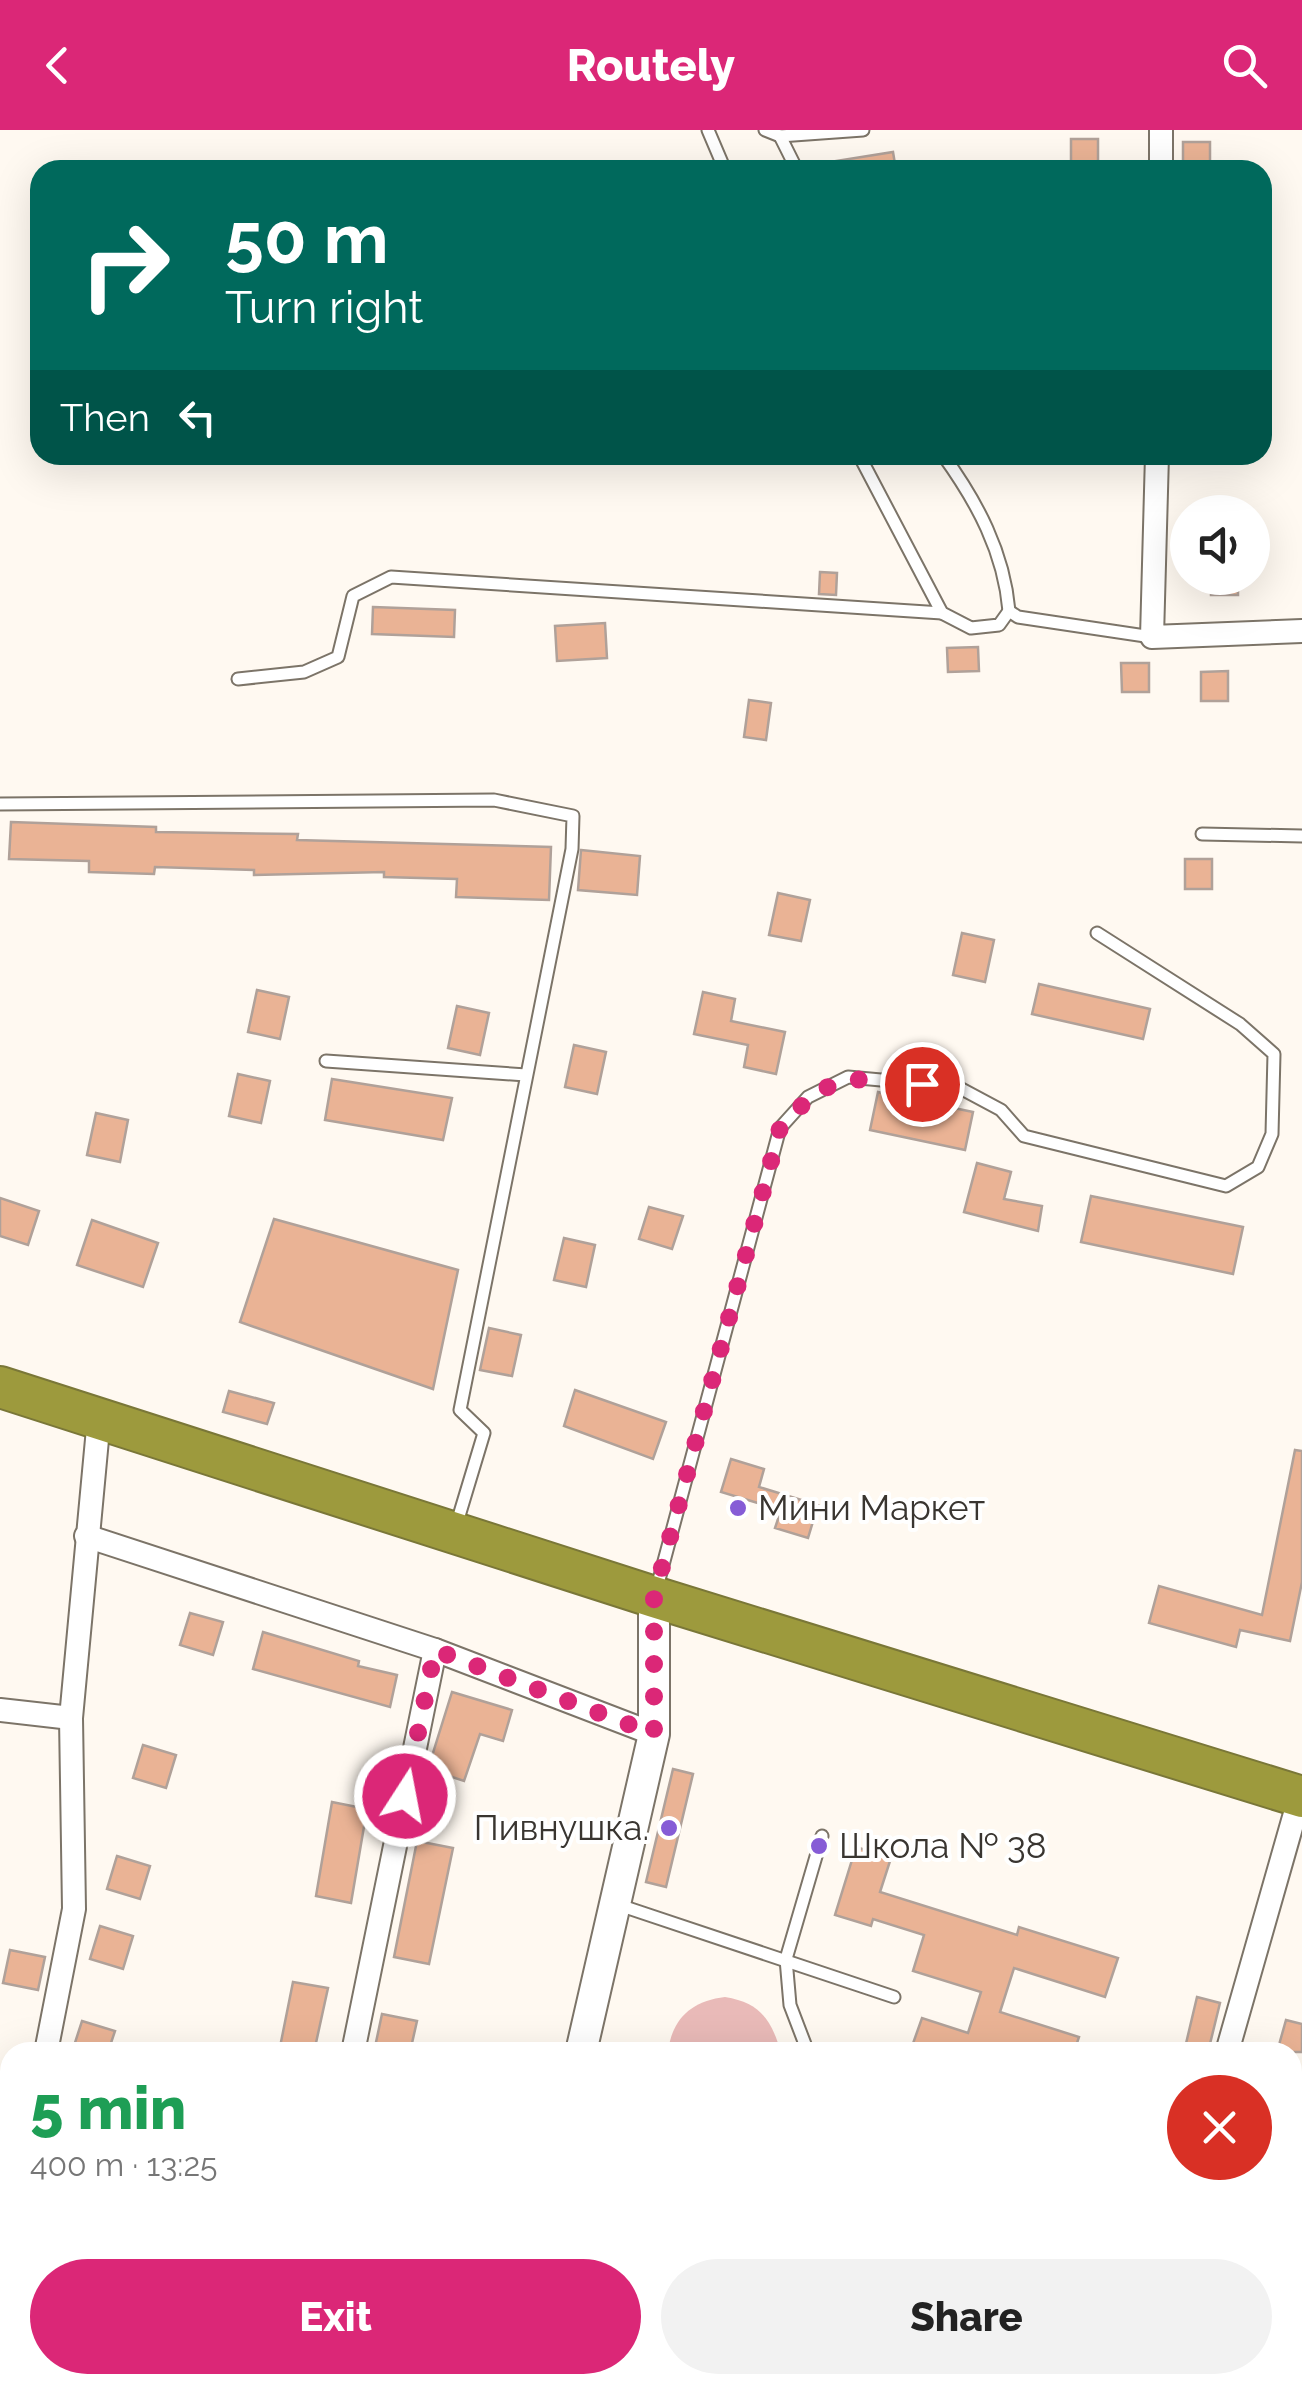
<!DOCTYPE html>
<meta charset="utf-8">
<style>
body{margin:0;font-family:Raleway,sans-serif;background:#f2f2f2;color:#222;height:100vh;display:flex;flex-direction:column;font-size:38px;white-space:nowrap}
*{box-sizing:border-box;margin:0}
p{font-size:32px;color:#767676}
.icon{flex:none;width:55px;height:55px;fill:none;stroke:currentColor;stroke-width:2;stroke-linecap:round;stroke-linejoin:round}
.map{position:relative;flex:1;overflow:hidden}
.sheet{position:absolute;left:0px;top:1912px;width:1302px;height:352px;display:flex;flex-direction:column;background:#fff;border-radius:30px 30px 0 0;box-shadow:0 10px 40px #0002}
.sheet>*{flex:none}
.banner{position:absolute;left:30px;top:30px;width:1242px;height:305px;border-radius:30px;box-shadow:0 10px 40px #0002;background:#00695c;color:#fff;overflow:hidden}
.buttons{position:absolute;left:1170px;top:365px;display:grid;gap:20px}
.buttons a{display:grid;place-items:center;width:100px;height:100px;border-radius:50%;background:#fff;box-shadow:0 10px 40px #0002;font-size:50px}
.pin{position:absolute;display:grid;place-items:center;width:85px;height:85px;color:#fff;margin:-42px;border:5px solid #fff;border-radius:50%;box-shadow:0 2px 10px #0007}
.me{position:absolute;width:110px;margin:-55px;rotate:11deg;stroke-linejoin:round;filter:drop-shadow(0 0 8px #0008)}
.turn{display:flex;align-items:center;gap:35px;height:210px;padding:0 30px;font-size:45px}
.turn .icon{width:130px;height:130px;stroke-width:2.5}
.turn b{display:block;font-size:70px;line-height:85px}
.then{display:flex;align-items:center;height:95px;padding:0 30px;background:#0003;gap:20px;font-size:38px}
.round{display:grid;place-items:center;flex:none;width:105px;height:105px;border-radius:52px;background:#f2f2f2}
.overview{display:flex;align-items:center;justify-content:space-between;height:170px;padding:0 30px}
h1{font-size:60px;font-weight:800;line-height:75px;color:#1e9e55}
.primary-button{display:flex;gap:20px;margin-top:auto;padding:20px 30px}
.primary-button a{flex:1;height:115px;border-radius:60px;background:#db2777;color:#fff;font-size:40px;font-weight:800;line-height:115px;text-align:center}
.primary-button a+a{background:#f2f2f2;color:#222}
header{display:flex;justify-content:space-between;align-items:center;height:130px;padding:0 30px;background:#db2777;color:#fff;font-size:45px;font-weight:800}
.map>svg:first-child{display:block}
</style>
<header><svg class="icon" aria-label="back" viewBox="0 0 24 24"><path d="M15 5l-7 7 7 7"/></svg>Routely<svg class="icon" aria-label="search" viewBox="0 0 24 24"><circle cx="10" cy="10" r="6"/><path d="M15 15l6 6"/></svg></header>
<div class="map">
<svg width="1302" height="2264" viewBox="0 0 1302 2264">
<rect width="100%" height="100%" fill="#fff9f1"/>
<!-- green -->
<path fill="#e9bab8" d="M725,1867C761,1873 771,1890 781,1922H668C672,1888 692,1871 725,1867Z"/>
<!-- building -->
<g fill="#eab395" stroke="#b0a199" stroke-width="2.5">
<rect x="1071" y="9" width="27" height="30"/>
<rect x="1183" y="12" width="27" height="28"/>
<path d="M893,22L896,40H837L836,31Z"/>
<path d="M820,442L837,443L836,465L819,464Z"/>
<rect x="1211" y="448" width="27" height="17"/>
<path d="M373,477L455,480L454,507L372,504Z"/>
<path d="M605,493L607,528L557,531L555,496Z"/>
<path d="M978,517L979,541L948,542L947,518Z"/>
<path d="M1121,533H1149V562H1122Z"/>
<path d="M1228,541V571H1201V542Z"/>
<path d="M749,570L771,573L766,610L744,607Z"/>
<path d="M11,692L156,697V702L298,704L297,710L551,717L549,770L456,767L457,749L384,747V742L254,745V740L155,737L154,744L89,742V731L9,729Z"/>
<path d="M581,720L640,726L637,765L578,760Z"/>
<rect x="1185" y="729" width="27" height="30"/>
<path d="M778,763L810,770L801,811L769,805Z"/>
<path d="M962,803L994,810L985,852L953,845Z"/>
<path d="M1039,854L1150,879L1143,909L1032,884Z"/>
<path d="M257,860L289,867L280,909L248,902Z"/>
<path d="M703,862L735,869L731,891L785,902L776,944L744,937L748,915L694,904Z"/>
<path d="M457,876L489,883L480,925L448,918Z"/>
<path d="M574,915L606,922L597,964L565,957Z"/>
<path d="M238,944L270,951L261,993L229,986Z"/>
<path d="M332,949L452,968L443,1010L325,990Z"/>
<path d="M878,962L973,982L965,1020L870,1000Z"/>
<path d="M96,983L128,990L120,1032L87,1025Z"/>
<path d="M977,1033L1011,1042L1004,1069L1042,1076L1038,1101L964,1082Z"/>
<path d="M1091,1066L1243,1097L1233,1144L1081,1112Z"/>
<path d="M0,1068L39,1081L28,1115L0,1106Z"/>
<path d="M649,1077L683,1086L672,1119L639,1109Z"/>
<path d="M274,1089L458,1140L433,1259L240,1192Z"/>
<path d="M92,1090L158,1113L143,1157L77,1135Z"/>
<path d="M564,1108L595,1115L586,1157L554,1150Z"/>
<path d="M489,1198L521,1205L512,1246L480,1240Z"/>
<path d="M575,1260L666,1292L653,1329L564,1296Z"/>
<path d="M229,1261L274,1273L267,1294L223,1282Z"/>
<path d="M1295,1320L1302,1321V1452L1290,1511L1240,1500L1236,1517L1149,1493L1159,1456L1262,1485Z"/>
<path d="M731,1329L764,1339L759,1357L818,1375L808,1408L775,1398L781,1380L721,1362Z"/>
<path d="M190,1483L223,1492L213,1525L180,1515Z"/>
<path d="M263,1502L359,1531L358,1536L397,1545L390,1577L253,1539Z"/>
<path d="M452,1562L512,1580L503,1611L480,1604L464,1651L428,1639Z"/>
<path d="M143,1615L176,1625L166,1658L133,1648Z"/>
<path d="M673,1639L693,1644L666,1757L646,1752Z"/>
<path d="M332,1672L367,1679L351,1773L316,1766Z"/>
<path d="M417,1711L453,1718L429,1834L394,1827Z"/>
<path d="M856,1717L891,1728L880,1762L1017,1805L1019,1797L1118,1828L1105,1867L1014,1838L1000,1882L1079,1907L1074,1922H910L922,1888L968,1903L981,1862L913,1841L924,1805L873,1789L871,1796L835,1785Z"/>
<path d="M117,1726L150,1736L140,1769L107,1759Z"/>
<path d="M100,1796L133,1806L123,1839L90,1829Z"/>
<path d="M10,1820L45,1827L38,1860L3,1853Z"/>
<path d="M293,1852L328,1858L314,1922H279Z"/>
<path d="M1197,1867L1220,1873L1208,1922H1184Z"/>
<path d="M382,1884L417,1891L410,1922L375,1917Z"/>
<path d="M1286,1890L1302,1894V1922H1277Z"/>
<path d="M82,1891L115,1901L108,1922H72Z"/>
</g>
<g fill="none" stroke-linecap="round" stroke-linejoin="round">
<!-- lane casing -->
<g stroke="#7c7468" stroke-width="15">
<g id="lane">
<path d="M708,0L725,40"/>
<path d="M765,0L780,6"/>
<path d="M797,40L780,6L863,0"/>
<path d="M859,325L942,483L971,498L999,495L1009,481"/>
<path d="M943,325C977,372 1004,422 1009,481L1018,487L1152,507"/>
<path d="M238,549L304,542L338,527L353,466L391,447L942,483"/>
<path d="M0,674L494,670L573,686L572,719L460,1280L484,1303L456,1396"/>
<path d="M1202,704L1302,706"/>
<path d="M326,931L526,945"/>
<path d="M656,1461L780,998L808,967L848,947L958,957L1001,980L1024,1006L1226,1056L1258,1037L1272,1004L1274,924L1240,894L1097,803"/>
<path d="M619,1775L894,1867"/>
<path d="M808,1922L790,1875L786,1829L822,1706"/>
</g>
</g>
<!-- street casing -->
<g stroke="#7c7468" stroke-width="26">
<g id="street">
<path d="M1161,40V0"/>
<path d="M1157,325L1152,507L1302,501"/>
<path d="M86,1406L435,1520L654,1604"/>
<path d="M0,1580L71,1588"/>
<path d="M46,1922L74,1779L71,1588L99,1288"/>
<path d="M353,1922L435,1520"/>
<path d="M1227,1922L1300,1666"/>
<path d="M0,2053L10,2055"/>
<path d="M780,2255L829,2264"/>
<path d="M1149,2264L1151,2255"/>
</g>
</g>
<!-- secondary casing -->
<g stroke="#7c7468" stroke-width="34">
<g id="secondary">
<path d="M581,1922L654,1604V1467"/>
<path d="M506,2264L508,2255"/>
</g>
</g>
<!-- highway casing -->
<g stroke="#7a7738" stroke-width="44">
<path id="highway" d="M0,1257L654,1467L1302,1667"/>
</g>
<!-- lane -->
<use href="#lane" stroke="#fff" stroke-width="11"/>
<!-- street -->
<use href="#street" stroke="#fff" stroke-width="22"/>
<!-- secondary -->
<use href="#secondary" stroke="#fff" stroke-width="30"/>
<!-- highway -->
<use href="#highway" stroke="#9d9a3d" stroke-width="40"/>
</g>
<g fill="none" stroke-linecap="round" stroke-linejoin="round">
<!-- route -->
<path stroke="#db2777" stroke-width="18" stroke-dasharray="0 32.4" d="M405,1666L435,1520L654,1604V1467L780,998C832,940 849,947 922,954"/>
</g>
<!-- markers -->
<g fill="#865cd6" stroke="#fff" stroke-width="4">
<circle cx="738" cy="1378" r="10"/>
<circle cx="669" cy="1698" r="10"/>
<circle cx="819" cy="1716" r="10"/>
</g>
<g text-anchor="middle" stroke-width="8" stroke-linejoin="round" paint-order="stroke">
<!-- poi labels -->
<g font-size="35" fill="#393530" stroke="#fff" text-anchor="start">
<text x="758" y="1390">Мини Маркет</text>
<text x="649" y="1710" text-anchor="end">Пивнушка.</text>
<text x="839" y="1728">Школа № 38</text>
</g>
</g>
</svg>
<div class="buttons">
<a><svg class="icon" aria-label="sound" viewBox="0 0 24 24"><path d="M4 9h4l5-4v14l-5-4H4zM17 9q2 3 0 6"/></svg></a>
</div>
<div class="pin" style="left:922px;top:954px;background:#d93025"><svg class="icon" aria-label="arrive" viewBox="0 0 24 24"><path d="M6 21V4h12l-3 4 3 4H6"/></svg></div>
<svg class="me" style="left:405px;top:1666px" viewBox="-20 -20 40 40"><circle r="17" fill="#db2777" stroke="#fff" stroke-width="3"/><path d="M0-11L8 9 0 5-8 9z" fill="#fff"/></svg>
<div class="banner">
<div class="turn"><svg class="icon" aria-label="right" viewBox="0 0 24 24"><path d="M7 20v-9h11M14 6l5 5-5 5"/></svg><div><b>50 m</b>Turn right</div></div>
<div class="then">Then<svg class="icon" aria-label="left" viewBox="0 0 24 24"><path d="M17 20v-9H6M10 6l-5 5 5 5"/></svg></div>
</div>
<section class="sheet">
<div class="overview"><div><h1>5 min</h1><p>400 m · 13:25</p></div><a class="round" style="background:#d93025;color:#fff"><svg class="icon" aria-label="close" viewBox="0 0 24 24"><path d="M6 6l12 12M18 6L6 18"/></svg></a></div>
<div class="primary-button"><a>Exit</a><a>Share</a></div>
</section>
</div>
